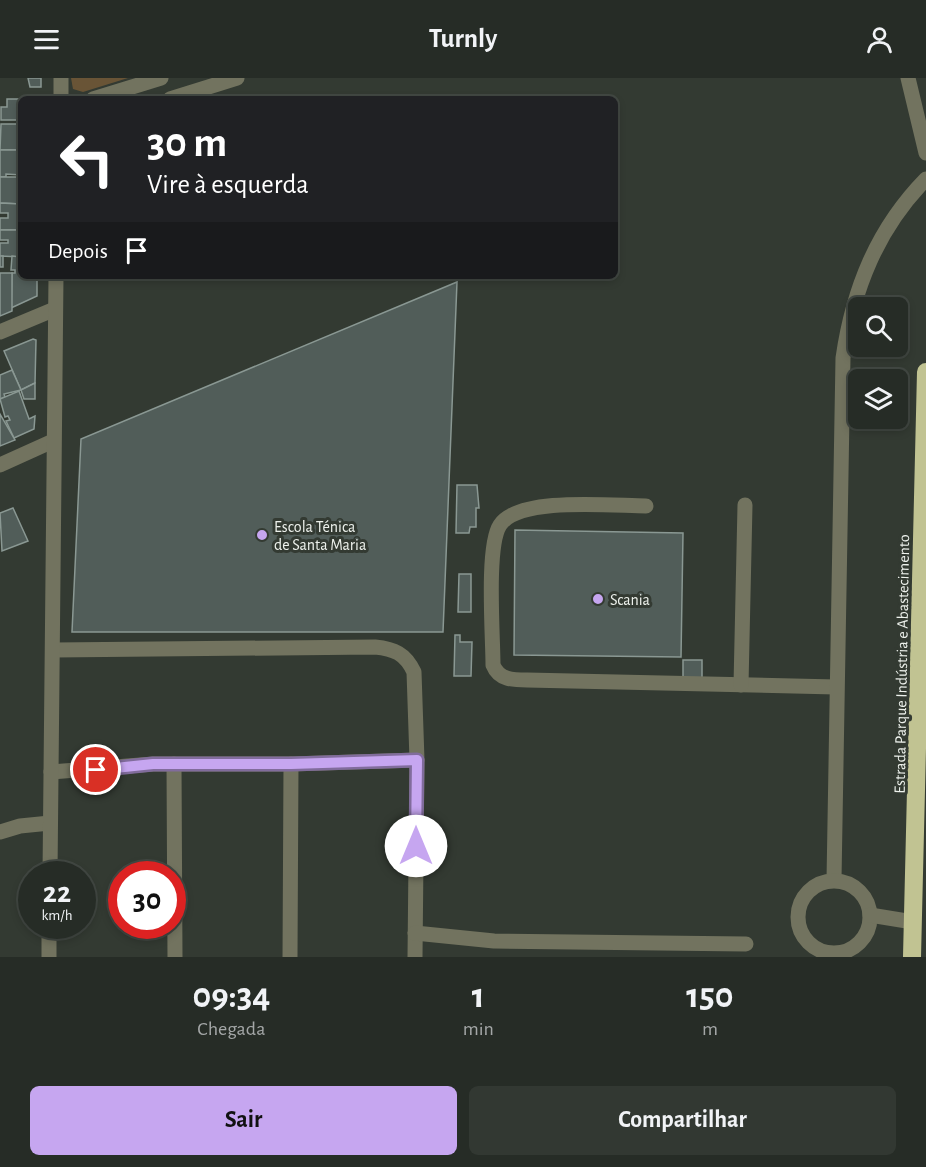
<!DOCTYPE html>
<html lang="pt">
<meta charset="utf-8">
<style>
body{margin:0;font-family:"Alegreya Sans",sans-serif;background:#323832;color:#f1f3f6;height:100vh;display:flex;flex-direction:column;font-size:22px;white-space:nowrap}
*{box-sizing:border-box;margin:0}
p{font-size:20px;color:#a4a7a7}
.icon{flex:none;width:33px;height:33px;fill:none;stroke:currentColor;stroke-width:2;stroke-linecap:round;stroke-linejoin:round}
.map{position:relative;height:879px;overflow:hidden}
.sheet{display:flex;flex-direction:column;background:#262c26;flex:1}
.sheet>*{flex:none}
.guide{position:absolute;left:18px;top:18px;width:600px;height:183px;border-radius:9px;box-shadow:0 3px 9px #0003,0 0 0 2px #424843;background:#202124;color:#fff;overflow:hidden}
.controls{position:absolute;left:848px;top:219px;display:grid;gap:12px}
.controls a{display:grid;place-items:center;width:60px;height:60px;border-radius:9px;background:#262c26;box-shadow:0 3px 9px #0003,0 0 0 2px #424843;font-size:30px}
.speed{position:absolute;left:18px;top:783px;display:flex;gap:12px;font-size:30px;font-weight:700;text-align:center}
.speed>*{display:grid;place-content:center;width:78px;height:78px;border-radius:50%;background:#262c26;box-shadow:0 3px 9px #0003,0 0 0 2px #424843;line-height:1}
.speed small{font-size:15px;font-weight:400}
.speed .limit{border:9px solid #d22;background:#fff;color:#111}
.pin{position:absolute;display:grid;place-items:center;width:51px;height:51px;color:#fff;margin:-26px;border:3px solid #fff;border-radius:50%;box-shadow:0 2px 6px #0007}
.me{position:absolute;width:66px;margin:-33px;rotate:0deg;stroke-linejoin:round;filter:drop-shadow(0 0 4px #0008)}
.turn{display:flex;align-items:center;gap:21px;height:126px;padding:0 30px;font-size:27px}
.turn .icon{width:78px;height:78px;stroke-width:2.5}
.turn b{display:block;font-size:42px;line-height:51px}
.then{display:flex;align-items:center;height:57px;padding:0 30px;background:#0003;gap:12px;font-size:22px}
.eta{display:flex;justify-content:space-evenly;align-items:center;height:102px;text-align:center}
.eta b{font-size:36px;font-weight:700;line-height:42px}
.primary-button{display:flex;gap:12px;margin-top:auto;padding:12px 30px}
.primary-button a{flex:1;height:69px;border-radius:9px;background:#c6a6f0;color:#111;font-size:24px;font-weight:700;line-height:69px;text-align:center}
.primary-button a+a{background:#323832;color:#f1f3f6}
header{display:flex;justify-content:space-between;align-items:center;height:78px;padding:0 30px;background:#262c26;font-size:27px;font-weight:700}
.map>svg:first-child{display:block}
</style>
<header><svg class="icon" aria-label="menu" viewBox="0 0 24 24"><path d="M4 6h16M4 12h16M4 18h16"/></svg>Turnly<svg class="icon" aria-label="person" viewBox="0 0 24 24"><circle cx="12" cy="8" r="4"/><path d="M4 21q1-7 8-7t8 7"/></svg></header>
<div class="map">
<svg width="926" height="879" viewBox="0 0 926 879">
<rect width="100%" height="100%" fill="#333a32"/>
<!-- green -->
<path fill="#695436" d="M71,0H128L83,14L73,11Z"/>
<!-- building -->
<g fill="#515d59" stroke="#8a9893" stroke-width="1.5">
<path d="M28,0H41V9H30Z"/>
<path d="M7,21H31H21V42H1V29H7Z"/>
<path d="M1,46H21V72H0Z"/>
<path d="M0,72H21V97L6,96V99H0Z"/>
<path d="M0,99H21V126L0,125Z"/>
<path d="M0,125L21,126V152H0V140H8V135H0Z"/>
<path d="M0,152H21V179L0,178V165H8V162H0Z"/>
<rect x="0" y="178" width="3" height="11"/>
<path d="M12,178L21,179V198H37V218L11,230L12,195H15V192H11Z"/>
<path d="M0,195H12V233L0,238Z"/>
<path d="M457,204L443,554H72L81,361Z"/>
<path d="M33,261L36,262L35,305L21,312L4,273Z"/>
<path d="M12,292L21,312L4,316L5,319L0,321V297Z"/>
<path d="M35,305V321H24L21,312Z"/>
<path d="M19,313L29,341L35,338L34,351L14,360L6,343L10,342L8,338L5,339L0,321Z"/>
<path d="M0,336L15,362L0,368Z"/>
<path d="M457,407H477L479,430H476V449H470L469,455H456Z"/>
<path d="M13,430L28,463L2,473L0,435Z"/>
<path d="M515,452L683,455L681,579L514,577Z"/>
<path d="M459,496H471V534H458Z"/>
<path d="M455,557H460V564H472L471,598H454Z"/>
<rect x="683" y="582" width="19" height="21"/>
</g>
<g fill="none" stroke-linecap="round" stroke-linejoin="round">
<!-- minor -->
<g stroke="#72735f" stroke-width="15">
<path d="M61,0V21"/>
<path d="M908,0L926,75"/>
<path d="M93,21L161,0"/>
<path d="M170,21L237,0"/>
<path d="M0,254L55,231"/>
<path d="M0,387L53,363"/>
<path d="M646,428C614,428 519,418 500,447C486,468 493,558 493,587C499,602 513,602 527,602L836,609"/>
<path d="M54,572L375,569C394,571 405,575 414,594L417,682L415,879"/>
<path d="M741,607L745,427"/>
<path d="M174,686L175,879"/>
<path d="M51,694L153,686H291L417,682"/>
<path d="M0,754L20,748L50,745"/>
<path d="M50,796L56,198"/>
<path d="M834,802L843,280C853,211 877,151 926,101"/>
<circle cx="834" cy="839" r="36"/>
<path d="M870,837L913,844"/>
<path d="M415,855L494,863L746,866"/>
<path d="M49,879V848"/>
<path d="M290,879L291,686"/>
</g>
<!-- highway -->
<path stroke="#c1c392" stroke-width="18" d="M912,879L926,294"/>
</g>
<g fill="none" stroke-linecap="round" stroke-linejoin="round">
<!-- route casing -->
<g stroke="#816c9c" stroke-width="15">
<path id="route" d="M96,692L153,686H291L417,682L416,768"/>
</g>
<!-- route -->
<use href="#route" stroke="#c6a6f0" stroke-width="10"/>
</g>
<!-- markers -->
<g fill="#c6a6f0" stroke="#333a32" stroke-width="2">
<circle cx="262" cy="457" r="6"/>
<circle cx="598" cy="521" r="6"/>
</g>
<g text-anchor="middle" stroke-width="6" stroke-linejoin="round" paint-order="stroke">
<!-- poi labels -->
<g font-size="16" fill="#edf1ec" stroke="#333a32" text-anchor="start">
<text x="274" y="454">Escola Ténica<tspan x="274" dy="18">de Santa Maria</tspan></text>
<text x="610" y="527">Scania</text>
</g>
<!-- street labels -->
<g font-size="16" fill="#edf1ec" stroke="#333a32">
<text transform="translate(901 586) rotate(-89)" y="6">Estrada Parque Indústria e Abastecimento</text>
</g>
</g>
</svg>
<div class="controls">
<a><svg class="icon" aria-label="search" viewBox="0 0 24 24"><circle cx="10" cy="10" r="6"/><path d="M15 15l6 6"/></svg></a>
<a><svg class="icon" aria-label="layers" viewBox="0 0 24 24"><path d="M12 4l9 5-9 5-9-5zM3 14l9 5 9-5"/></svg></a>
</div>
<div class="speed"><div>22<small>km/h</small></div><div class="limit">30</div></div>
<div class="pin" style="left:96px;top:692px;background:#d93025"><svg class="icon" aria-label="arrive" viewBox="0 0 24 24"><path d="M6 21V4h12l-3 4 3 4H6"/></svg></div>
<svg class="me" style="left:416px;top:768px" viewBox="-20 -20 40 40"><circle r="19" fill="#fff"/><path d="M0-13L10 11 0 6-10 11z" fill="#c6a6f0"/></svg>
<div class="guide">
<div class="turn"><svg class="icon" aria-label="left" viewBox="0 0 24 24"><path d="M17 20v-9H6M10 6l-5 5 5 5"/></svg><div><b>30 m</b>Vire à esquerda</div></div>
<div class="then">Depois<svg class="icon" aria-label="arrive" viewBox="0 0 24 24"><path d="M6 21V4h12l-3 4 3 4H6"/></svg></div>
</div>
</div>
<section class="sheet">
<div class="eta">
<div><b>09:34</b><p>Chegada</p></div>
<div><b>1</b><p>min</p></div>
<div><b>150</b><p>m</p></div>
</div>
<div class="primary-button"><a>Sair</a><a>Compartilhar</a></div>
</section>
